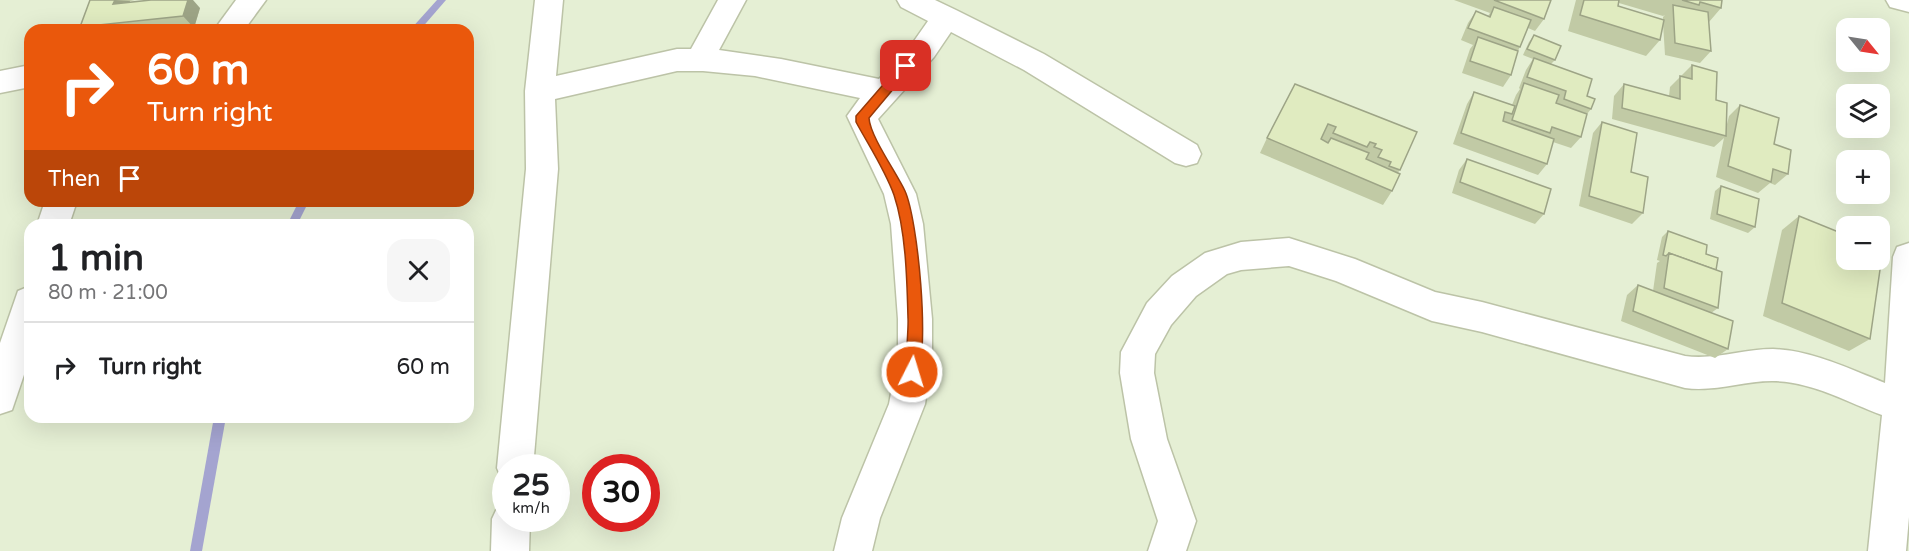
<!DOCTYPE html>
<meta charset="utf-8">
<style>
body{margin:0;font-family:"Varela Round",sans-serif;background:#f6f6f6;color:#202124;height:100vh;display:flex;flex-direction:column;font-size:22px;white-space:nowrap}
*{box-sizing:border-box;margin:0}
p{font-size:20px;color:#757577}
.icon{flex:none;width:33px;height:33px;fill:none;stroke:currentColor;stroke-width:2;stroke-linecap:round;stroke-linejoin:round}
.map{position:relative;flex:1;overflow:hidden}
.side{position:absolute;left:24px;top:219px;width:450px;height:204px;display:flex;flex-direction:column;background:#fff;border-radius:18px;box-shadow:0 6px 24px #0002}
.side>*{flex:none}
.guide{position:absolute;left:24px;top:24px;width:450px;height:183px;border-radius:18px;box-shadow:0 6px 24px #0002;background:#ea580c;color:#fff;overflow:hidden}
.needle{width:39px;rotate:120deg}
.buttons{position:absolute;left:1836px;top:18px;display:grid;gap:12px}
.buttons a{display:grid;place-items:center;width:54px;height:54px;border-radius:12px;background:#fff;box-shadow:0 6px 24px #0002;font-size:30px}
.speed{position:absolute;left:492px;top:454px;display:flex;gap:12px;font-size:30px;font-weight:700;text-align:center}
.speed>*{display:grid;place-content:center;width:78px;height:78px;border-radius:50%;background:#fff;box-shadow:0 6px 24px #0002;line-height:1}
.speed small{font-size:15px;font-weight:400}
.speed .limit{border:9px solid #d22;background:#fff;color:#111}
.pin{position:absolute;display:grid;place-items:center;width:51px;height:51px;color:#fff;margin:-26px;border-radius:12px;box-shadow:0 3px 9px #0006}
.me{position:absolute;width:66px;margin:-33px;rotate:5deg;stroke-linejoin:round;filter:drop-shadow(0 0 4px #0008)}
.turn{display:flex;align-items:center;gap:21px;height:126px;padding:0 24px;font-size:27px}
.turn .icon{width:78px;height:78px;stroke-width:2.5}
.turn b{display:block;font-size:42px;line-height:51px}
.then{display:flex;align-items:center;height:57px;padding:0 24px;background:#0003;gap:12px;font-size:22px}
.round{display:grid;place-items:center;flex:none;width:63px;height:63px;border-radius:18px;background:#f6f6f6}
.summary{display:flex;align-items:center;justify-content:space-between;height:102px;padding:0 24px}
h1{font-size:36px;font-weight:800;line-height:45px}
ul{padding:0;list-style:none}
li{display:flex;align-items:center;gap:18px;height:90px;padding:0 24px;border-top:2px solid #e0e0e0}
li div{flex:1}
li b{display:block;font-size:22px}
li em{font-style:normal}
.map>svg:first-child{display:block}
</style>
<div class="map">
<svg width="1909" height="551" viewBox="0 0 1909 551">
<rect width="100%" height="100%" fill="#f0f9e5"/>
<!-- residential -->
<path fill="#e5efd4" fill-rule="evenodd" d="M0,0H1909V551H0ZM1846,28H1880V62H1846ZM30,30H468V201H30ZM1846,94H1880V128H1846ZM1846,160H1880V194H1846ZM30,225H468V417H30ZM1846,226H1880V260H1846ZM506,468H556V519H506ZM596,468H646V519H596Z"/>
<g fill="none" stroke-linecap="round" stroke-linejoin="round">
<!-- stream -->
<g fill="#a4a4d0" fill-rule="evenodd">
<path d="M437,0H446L420,30H410Z"/>
<path d="M299,201H309L297,225H287Z"/>
<path d="M214,417H226L202,551H190Z"/>
</g>
<!-- street casing -->
<g stroke="#bcc3a7" stroke-width="3">
<g id="street">
<path d="M236,0H266L244,30H214Z"/>
<path d="M535,0H563L556,76L677,49H691L718,0H746L719,50L781,59L879,79L914,41L928,21L901,7L897,0H935L956,10L1044,54L1197,145L1201,154L1197,163L1186,166L1175,163L1024,70L951,32L934,57L878,119L916,194L923,224L932,319V356L925,404L880,518L872,551H834L842,518L889,404L898,356V319L891,224L884,194L847,116L860,98L755,76L703,71H677L555,99L558,169L533,468H506V482L502,480L497,468L526,169L525,91Z"/>
<path d="M1886,0H1909V12L1890,7Z"/>
<path d="M30,65V87L0,93V71Z"/>
<path d="M45,201H77L69,225H37Z"/>
<path d="M1289,238L1355,259L1435,292L1482,302L1685,356C1715,360 1743,349 1773,349C1811,350 1850,369 1885,383L1893,257L1897,247L1909,243V517L1906,551H1868L1882,415C1847,402 1811,381 1772,381C1743,381 1715,392 1685,388L1482,332L1432,321L1336,281L1289,266L1241,270L1227,274L1196,296L1171,325L1155,354L1154,373L1167,439L1196,521L1186,551H1148L1158,521L1131,439L1120,373L1121,352L1147,303L1172,276L1205,253L1241,242Z"/>
<path d="M30,286V357L12,410L0,414V343L18,291Z"/>
<path d="M506,503V519H530L529,551H491L492,519L498,506Z"/>
</g>
</g>
<!-- street -->
<use href="#street" fill="#fff" fill-rule="evenodd"/>
</g>
<!-- wall -->
<g fill="#c1caa5" fill-rule="evenodd">
<path d="M90,0H135L130,1L129,2L200,8L194,28L174,30H83L80,27Z"/>
<path d="M1454,0H1551L1544,19L1535,31L1528,28L1518,51L1511,75L1503,87L1462,73L1470,49L1473,45L1461,40L1468,23L1476,11L1488,16L1490,13Z"/>
<path d="M1576,0H1722L1721,8L1709,22L1711,51L1700,63L1665,55L1663,23L1660,40L1646,56L1568,31ZM1619,3L1663,16L1665,15L1663,17V20L1618,6Z"/>
<path d="M1534,35L1555,60L1551,64L1587,96L1591,109L1587,114L1581,137L1571,148L1553,142L1547,164L1538,175L1453,144L1467,104L1474,92L1512,105L1516,95L1520,89L1519,88L1526,70L1533,59L1523,55L1529,42Z"/>
<path d="M1692,65L1716,100L1726,128L1729,116L1740,105L1774,144L1788,174L1775,185L1770,183L1758,193L1716,177L1724,138L1714,147L1612,119L1614,96L1624,84L1669,96L1670,87Z"/>
<path d="M1295,84L1417,132L1398,173L1392,191L1383,205L1260,153L1267,138Z"/>
<path d="M1602,122L1643,213L1632,224L1579,206L1593,133Z"/>
<path d="M1467,159L1544,214L1535,224L1452,193L1459,170Z"/>
<path d="M1721,186L1755,227L1748,233L1710,219L1715,191Z"/>
<path d="M1799,216L1870,339L1849,351L1763,316L1782,230Z"/>
<path d="M1668,231L1706,254L1716,270L1718,308L1711,313L1728,349L1715,358L1621,321L1627,295L1638,285L1653,291L1657,263L1660,261L1657,260L1662,237Z"/>
</g>
<!-- shaded-wall -->
<g fill="#9da486">
<path d="M115,0L130,1L125,16L113,4Z"/>
<path d="M188,0H193L200,8L194,28L183,16Z"/>
</g>
<!-- building -->
<g fill="#e0ebc0" stroke="#9da486" stroke-width="1.5">
<path d="M90,0H115L113,4L151,0H188L183,16L80,27Z"/>
<path d="M1494,0H1551L1544,19Z"/>
<path d="M1584,0H1619L1618,6L1664,20L1660,40L1580,15Z"/>
<path d="M1682,0H1722L1721,8L1700,2L1699,5Z"/>
<path d="M1673,5L1708,12L1711,51L1675,43Z"/>
<path d="M1494,7L1531,20L1520,47L1468,28L1476,11L1490,17Z"/>
<path d="M1534,35L1561,46L1555,60L1527,49Z"/>
<path d="M1478,37L1518,51L1511,75L1470,61Z"/>
<path d="M1534,58L1592,79L1587,96L1595,99L1591,109L1564,99L1566,91L1527,77Z"/>
<path d="M1692,65L1717,72L1716,100L1727,103L1726,136L1622,108L1624,84L1680,99V76L1692,79Z"/>
<path d="M1524,83L1559,95L1556,103L1587,114L1581,137L1552,127L1550,133L1512,120Z"/>
<path d="M1295,84L1417,132L1400,170L1389,166L1391,162L1378,157L1382,150L1374,147L1376,144L1370,142L1367,147L1333,133L1336,127L1328,124L1321,139L1328,143L1331,138L1369,153L1366,159L1400,174L1392,191L1267,138Z"/>
<path d="M1474,92L1515,106L1512,114L1505,112L1503,121L1554,139L1547,164L1461,133Z"/>
<path d="M1740,105L1779,118L1774,144L1791,150L1788,174L1773,169L1771,182L1728,166Z"/>
<path d="M1602,122L1637,133L1631,172L1648,177L1643,213L1589,196Z"/>
<path d="M1467,159L1551,189L1544,214L1460,182Z"/>
<path d="M1721,186L1759,199L1755,227L1717,214Z"/>
<path d="M1799,216L1846,235V260H1880V248L1883,249L1870,339L1782,303Z"/>
<path d="M1668,231L1707,245L1706,254L1718,258L1716,270L1669,253L1666,256L1663,255Z"/>
<path d="M1669,253L1722,272L1718,308L1664,288Z"/>
<path d="M1638,285L1733,321L1728,349L1633,311Z"/>
</g>
<!-- route -->
<path fill="#ea580c" stroke="#983908" stroke-width="1.5" d="M906,62L912,66L910,69L869,118C870,136 896,172 905,191C918,220 930,349 917,377L912,379L907,377C904,369 909,330 908,318C907,280 906,231 894,195C885,170 869,146 856,122V116L902,63Z"/>
</svg>
<div class="buttons">
<a><svg class="needle" viewBox="-14 -14 28 28"><path d="M0-13l5 13h-10z" fill="#e53935"/><path d="M0 13l5-13h-10z" fill="#757577"/></svg></a>
<a><svg class="icon" aria-label="layers" viewBox="0 0 24 24"><path d="M12 4l9 5-9 5-9-5zM3 14l9 5 9-5"/></svg></a>
<a>+</a>
<a>−</a>
</div>
<div class="speed"><div>25<small>km/h</small></div><div class="limit">30</div></div>
<div class="pin" style="left:906px;top:66px;background:#d93025"><svg class="icon" aria-label="arrive" viewBox="0 0 24 24"><path d="M6 21V4h12l-3 4 3 4H6"/></svg></div>
<svg class="me" style="left:912px;top:372px" viewBox="-20 -20 40 40"><circle r="17" fill="#ea580c" stroke="#fff" stroke-width="3"/><path d="M0-11L8 9 0 5-8 9z" fill="#fff"/></svg>
<div class="guide">
<div class="turn"><svg class="icon" aria-label="right" viewBox="0 0 24 24"><path d="M7 20v-9h11M14 6l5 5-5 5"/></svg><div><b>60 m</b>Turn right</div></div>
<div class="then">Then<svg class="icon" aria-label="arrive" viewBox="0 0 24 24"><path d="M6 21V4h12l-3 4 3 4H6"/></svg></div>
</div>
<section class="side">
<div class="summary"><div><h1>1 min</h1><p>80 m · 21:00</p></div><a class="round"><svg class="icon" aria-label="close" viewBox="0 0 24 24"><path d="M6 6l12 12M18 6L6 18"/></svg></a></div>
<ul>
<li><svg class="icon" aria-label="right" viewBox="0 0 24 24"><path d="M7 20v-9h11M14 6l5 5-5 5"/></svg><div><b>Turn right</b></div><em>60 m</em></li>
</ul>
</section>
</div>
